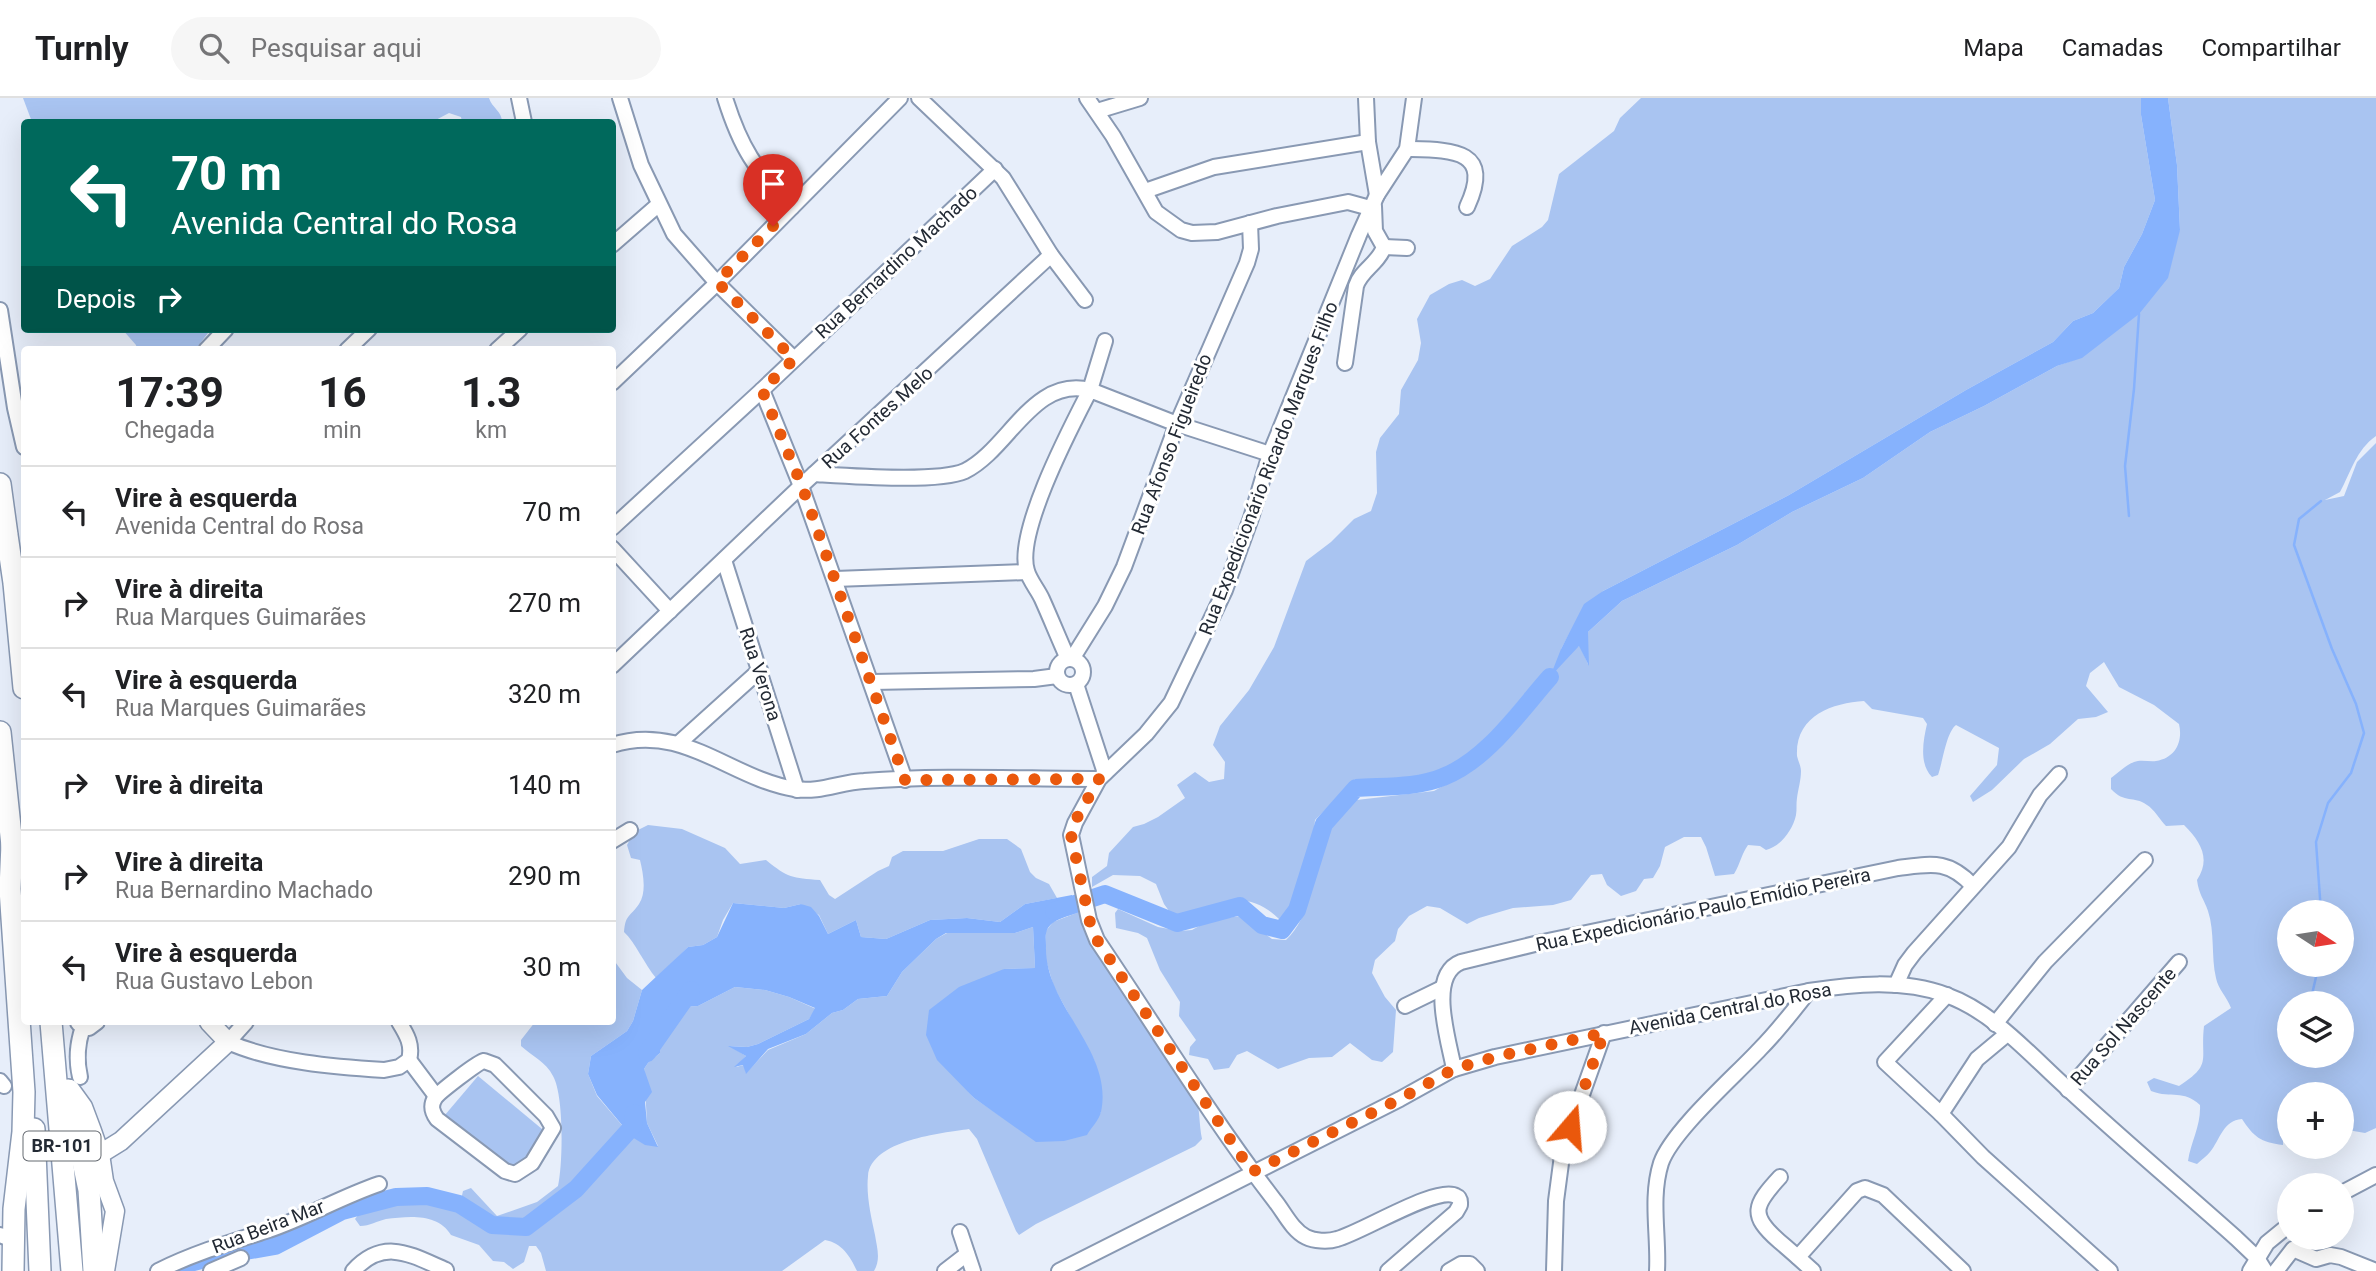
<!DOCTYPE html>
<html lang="pt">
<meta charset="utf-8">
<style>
body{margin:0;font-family:Roboto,sans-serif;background:#f6f6f6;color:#202124;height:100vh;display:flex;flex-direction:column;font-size:26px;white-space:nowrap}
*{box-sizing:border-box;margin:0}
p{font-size:23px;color:#757577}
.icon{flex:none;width:38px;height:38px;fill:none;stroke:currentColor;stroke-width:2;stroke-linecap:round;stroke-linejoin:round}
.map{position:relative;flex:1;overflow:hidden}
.drawer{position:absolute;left:21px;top:248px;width:595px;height:679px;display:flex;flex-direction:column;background:#fff;border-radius:7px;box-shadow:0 7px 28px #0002}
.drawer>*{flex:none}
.top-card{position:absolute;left:21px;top:21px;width:595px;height:214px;border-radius:7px;box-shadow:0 7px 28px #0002;background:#00695c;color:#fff;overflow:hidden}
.needle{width:46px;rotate:102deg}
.buttons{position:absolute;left:2277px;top:802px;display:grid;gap:14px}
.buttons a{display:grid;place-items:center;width:77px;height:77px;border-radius:50%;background:#fff;box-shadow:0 7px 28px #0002;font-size:35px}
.pin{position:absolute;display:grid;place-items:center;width:60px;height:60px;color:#fff;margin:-72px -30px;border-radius:50% 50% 50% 0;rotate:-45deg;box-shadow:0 0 7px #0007}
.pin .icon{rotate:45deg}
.me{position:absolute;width:77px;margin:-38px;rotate:18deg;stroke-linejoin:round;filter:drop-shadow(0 0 5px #0008)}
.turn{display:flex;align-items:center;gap:24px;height:147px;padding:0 35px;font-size:32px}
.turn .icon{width:91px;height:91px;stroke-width:2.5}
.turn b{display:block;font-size:49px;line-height:60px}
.then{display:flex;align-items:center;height:66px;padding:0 35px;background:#0003;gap:14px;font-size:26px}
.eta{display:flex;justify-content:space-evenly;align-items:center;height:119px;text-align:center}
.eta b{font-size:42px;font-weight:700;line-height:49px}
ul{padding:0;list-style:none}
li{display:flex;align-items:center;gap:21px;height:91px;padding:0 35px;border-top:2px solid #e0e0e0}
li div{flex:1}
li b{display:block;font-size:26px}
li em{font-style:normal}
header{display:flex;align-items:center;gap:42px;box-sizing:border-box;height:98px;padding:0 35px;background:#fff;border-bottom:2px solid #e0e0e0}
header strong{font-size:33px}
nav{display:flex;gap:38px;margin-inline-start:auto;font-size:24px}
.search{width:490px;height:63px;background:#f6f6f6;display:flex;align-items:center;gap:18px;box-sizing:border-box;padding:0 24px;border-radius:38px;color:#757577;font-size:26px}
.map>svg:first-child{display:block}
</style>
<header>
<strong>Turnly</strong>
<div class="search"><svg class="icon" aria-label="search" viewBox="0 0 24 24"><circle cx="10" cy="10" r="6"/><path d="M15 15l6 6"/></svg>Pesquisar aqui</div>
<nav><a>Mapa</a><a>Camadas</a><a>Compartilhar</a></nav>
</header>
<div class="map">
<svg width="2376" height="1173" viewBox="0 0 2376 1173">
<rect width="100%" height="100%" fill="#e7eefa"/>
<!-- green -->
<g fill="#a9c4f1" fill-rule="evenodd">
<path d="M23,0H489C492,10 502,13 502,24H462L461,19L449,15L432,24H32Z"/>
<path d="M1641,0H2141V17L2155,102L2142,136L2124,169L2119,190L2093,215L2073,223L2053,244L1966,292L1789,397L1603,493L1573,529L1561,551L1580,548L1588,566V534L1622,503L1737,447L1792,414L1863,380L1930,334L1984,308L2057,268L2082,259L2180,132L2177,67L2168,0H2376V338C2356,352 2351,374 2340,394L2325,402L2344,398L2357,364L2376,345V1030L2365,1035L2342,1031V996H2289V1024L2286,1025L2283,1035V1047C2260,1044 2254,1039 2242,1021C2223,1022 2220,1042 2210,1054C2207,1058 2201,1062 2197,1066L2188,1063C2191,1043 2201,1028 2200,1007C2183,991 2172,1001 2151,993L2147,984L2154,980L2179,988C2213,966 2200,963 2204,928L2231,910C2227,899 2218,891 2216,880C2211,859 2215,834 2208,813C2204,801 2199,797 2197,782C2211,761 2201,744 2184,727L2166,728C2160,722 2154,711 2147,707C2133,697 2125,706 2111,691V680C2118,675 2126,667 2134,664C2141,661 2149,664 2156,663C2176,660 2183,643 2179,626L2154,607L2119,589L2104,564L2090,575L2086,588L2108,614L2096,619L2078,621L2050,646L2024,661L1992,692L1973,704L1970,698L1997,667L1999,650L1956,627C1946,635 1943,663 1938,677L1932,679C1919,666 1923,643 1927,626L1923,620L1872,611L1864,603C1832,605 1795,618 1797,658C1798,663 1801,668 1801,673C1801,682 1798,692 1797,700C1796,706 1797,711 1796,717C1793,732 1780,749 1766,752L1760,748L1748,747C1742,755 1740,766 1734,776L1715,778L1706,749L1701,739H1684L1665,749L1660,768L1653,780L1644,781L1636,793L1621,798L1607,787L1602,776L1591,777L1571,802L1553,807L1513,810L1479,820L1467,826L1440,810L1427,808L1409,818L1398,831L1395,843L1375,862L1372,875L1385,899L1396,912L1393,954L1382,964L1372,962L1350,945L1332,959L1309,960L1278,971L1247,953L1237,957L1229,970L1214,972L1208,961L1189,957L1190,949L1196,942L1179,918L1180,904L1160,872L1147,840L1138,835L1116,830L1115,815L1118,811L1158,829L1180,833L1192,832L1210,822L1241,818L1272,841L1286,842C1311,819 1313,777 1324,746C1330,730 1338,717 1348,703L1434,693L1473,671L1541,599L1550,580C1524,584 1489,648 1461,664C1429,682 1391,682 1355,681L1315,722L1313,743L1296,805C1293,813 1288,820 1279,821C1265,807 1247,799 1227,803C1220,804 1214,810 1206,812C1195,815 1184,817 1172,817L1164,806L1156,786L1140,778L1113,777L1092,789V779L1107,768L1109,755L1133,729L1144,726L1158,719L1185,700L1177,687L1195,674L1209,684L1224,681L1225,664L1213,647L1220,628L1249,592L1274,549L1306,463L1331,444L1354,421L1371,413L1377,395L1376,354L1380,340L1399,316L1401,292L1418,262L1421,245L1417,221L1430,197L1449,186L1462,182L1475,188L1490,181L1512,148L1542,129L1548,122L1559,76L1614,33L1620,20ZM2289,814H2342V866H2289ZM2289,905H2342V957H2289Z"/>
<path d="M122,231H211L195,252H137L136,247Z"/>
<path d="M648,727L682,731L725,750L740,766L766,762C788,780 792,780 820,782L829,797L835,801L878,773L889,768L892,759L903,753H943L979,741H1007L1021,751L1030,774L1036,780L1049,786L1057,800L1025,806L1000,824L967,820L930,822L886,841L861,839L856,822L828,836L819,817L801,806L784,810L733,805L723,822L717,839L703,847L688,849L656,880C645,867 635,844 624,834C625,817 630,819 639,806C647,794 643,775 640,762L631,760L627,747L634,734Z"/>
<path d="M1079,814L1094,848L1196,998C1200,1012 1199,1026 1202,1041L1195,1048L1036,1126L1019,1137L1016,1133L977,1041L969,1031C942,1035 871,1042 868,1078C866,1097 871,1118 875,1137C877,1150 881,1161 874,1173H857C850,1158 842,1145 825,1142L782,1173H546L541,1155L536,1148H529L524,1164L513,1171L504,1164L493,1163L479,1147L451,1137C438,1115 409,1118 386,1121C377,1123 370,1128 360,1128L355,1121L362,1112C412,1102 438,1097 482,1125L477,1114L461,1102L463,1093L471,1090L497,1118L537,1104L558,1088C563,1066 564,997 553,978C546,964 532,958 521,948V942L535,924H612L613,861L627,880L642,892L633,923L627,933L591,958L588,976L597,998L632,1039L658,1048L647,1025L644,971L648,965L660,955L661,924L669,910L698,908L735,889L765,892L789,899L816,911L809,921L758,946L747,949L730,948L746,958L736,969L744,967L746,975L768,952L806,936L832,915L843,912L858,901L887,898L902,874L936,841L947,835H1015L1033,829L1035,870L1004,871L960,984L974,1000L1018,1030L1101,1015V986L1094,962L1054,889L1045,859L1046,833L1053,824Z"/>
<path d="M478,978L548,1036L509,1083L439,1024Z"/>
</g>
<!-- water -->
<g fill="#86b2fd">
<path d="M2141,0H2168L2177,67L2180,132L2168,180L2139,216L2082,260L2057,268L1984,308L1930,334L1863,380L1792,414L1737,447L1622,503L1588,534L1589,568L1579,548L1550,579L1561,551L1584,506L1603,493L1789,397L1966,292L2053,244L2073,223L2093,215L2119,190L2124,169L2142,136L2155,102L2141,17Z"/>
<path d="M1072,797L1079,814C1069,818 1052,821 1047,832C1045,836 1046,843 1046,848C1044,908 1114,952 1101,1014C1099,1022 1091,1030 1087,1037L1064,1043L1036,1044L974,1000L937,962L926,937L929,912L959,889L1004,871L1035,870L1033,829L1015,835H946L936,841L902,874L887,898L858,901L843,912L832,915L806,936L768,951L746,976L743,967L734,969L746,958L728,948L747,949L758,946L809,921L815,910L789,899L765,892L735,889L698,908L669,910L661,924L660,955L648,965L644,971L652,994L645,1004L647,1025L658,1049L645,1047L632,1039L597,997L588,976L591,958L627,933L633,923L642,892L688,849L703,847L717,839L733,805L784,810L801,806L811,809L819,818L828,836L856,822L861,839L886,841L930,822L967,820L1000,824L1025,806Z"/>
</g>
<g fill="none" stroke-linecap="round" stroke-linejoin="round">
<!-- stream -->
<g stroke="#86b2fd" stroke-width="2.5">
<path d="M2129,418L2125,368L2134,291L2139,216"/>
<path d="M2321,814L2316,744L2328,705L2351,675L2364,635L2356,606L2332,551L2294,447L2299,421L2321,403"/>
<path d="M2310,905L2319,866"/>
</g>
<!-- river -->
<g stroke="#86b2fd" stroke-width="18">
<path d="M1054,813L1105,796L1177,825L1240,808L1262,827L1282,832L1297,812L1324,726L1356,690C1384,688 1417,690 1443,679C1487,662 1519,614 1550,579"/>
<path d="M647,955L691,892"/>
<path d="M179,1168L216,1158L275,1148L342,1113L396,1099L427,1098L459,1106L492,1127L526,1129L576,1091L633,1028L634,1015"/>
</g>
<!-- minor casing -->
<g stroke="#8999b3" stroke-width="18">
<g id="minor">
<path d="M519,0L524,24"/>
<path d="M620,0L641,67L674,136L717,185L794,261"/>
<path d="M725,0C741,51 755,71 792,109"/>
<path d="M919,0L1003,80L1051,157L1085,202"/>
<path d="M1087,0L1113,38L1156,114L1181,132L1192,135L1217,134L1277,118L1348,104L1370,110"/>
<path d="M1366,0L1368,44L1377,97"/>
<path d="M1097,13L1140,0"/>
<path d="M1407,51C1452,52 1494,51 1467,109"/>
<path d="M1145,93L1214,69L1368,44"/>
<path d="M612,147L658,107"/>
<path d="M1384,149L1407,150"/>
<path d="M0,212L15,310L24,349"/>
<path d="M206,252L226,231"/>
<path d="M347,252L369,231"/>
<path d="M497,252L520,231"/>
<path d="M1345,265L1356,188C1361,172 1378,166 1384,149L1375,133L1374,108"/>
<path d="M612,285L717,185L900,0"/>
<path d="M762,292L801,388L905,682"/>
<path d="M814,376C847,378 938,385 965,373C1009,351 1033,278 1090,292L1105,243"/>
<path d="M612,430L762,292L995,71"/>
<path d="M612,450L670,513"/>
<path d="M724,462L797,692"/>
<path d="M835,481L1027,474"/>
<circle cx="1070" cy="574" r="13"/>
<path d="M1068,561C1059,541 1051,521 1042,501C1038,492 1030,483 1027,473C1015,435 1071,329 1090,292L1177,326L1270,356"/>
<path d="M1072,561L1105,508L1124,469L1177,326L1247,165L1251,151L1250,125"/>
<path d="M612,568L801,388L1051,157"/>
<path d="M872,584L1034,581L1057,578"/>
<path d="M1076,586L1105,675"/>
<path d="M679,645L760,572"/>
<path d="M612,647C683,624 731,681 795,691C819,695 841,684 864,683C942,677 1021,681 1099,681"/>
<path d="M612,743L630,732"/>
<path d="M1896,887L1905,867L1914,855L2009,749L2040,697L2059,676"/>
<path d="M1405,908L1442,890"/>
<path d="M246,924L228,944C272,964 336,969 384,972L399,969L409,962C413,947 407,937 399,924"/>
<path d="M78,925L83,929L89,930L97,924"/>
<path d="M1995,926L2045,864L2145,762"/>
<path d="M2007,936L1977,961L1941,1016L1983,1059L2110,1173"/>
<path d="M409,962L436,998"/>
<path d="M484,963L495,967L546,1018L553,1030L532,1065L515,1076L505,1073L437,1021C432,1014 430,1008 435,1000C438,995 478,964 484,963Z"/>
<path d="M1454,971C1449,943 1427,877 1461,864L1543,844L1898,770C1931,766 1948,761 1973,788"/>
<path d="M80,979C76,962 77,946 83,929"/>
<path d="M0,983L4,988"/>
<path d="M2068,992L2179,864"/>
<path d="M1941,1016L1885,964L1947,897"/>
<path d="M1780,1079C1754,1107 1749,1117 1779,1143C1791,1153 1802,1163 1813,1173"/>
<path d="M2342,1095L2376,1077"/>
<path d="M960,1134L973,1173"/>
<path d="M0,1137L13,1142"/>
<path d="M1798,1159L1857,1093L1865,1090L1883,1097L1963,1173"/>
<path d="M158,1173C194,1155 231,1144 269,1132C307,1119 341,1099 379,1086"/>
<path d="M211,1173L241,1160"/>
<path d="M353,1173C384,1139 411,1157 446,1172"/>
<path d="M945,1173L967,1156"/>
<path d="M1059,1173L1400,1001L1454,971L1495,959L1809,893C1853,886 1903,881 1946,897C1994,914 2031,958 2068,991C2123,1042 2180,1090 2236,1140L2257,1160L2265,1173"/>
<path d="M1388,1173L1456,1114L1460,1107C1460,1103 1461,1100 1456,1098C1437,1087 1361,1135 1337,1141C1328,1144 1314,1143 1306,1139C1292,1132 1284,1114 1275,1103C1211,1020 1156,929 1097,842L1089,822L1071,737L1075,725L1099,681L1146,636L1171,605L1225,492L1251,420L1270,356L1359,137L1377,97L1407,51L1414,0"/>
<path d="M1449,1173L1461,1166H1470L1477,1173"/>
<path d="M1554,1173L1556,1103L1563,1050L1604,935"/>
<path d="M1657,1173C1659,1138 1650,1100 1661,1065C1672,1033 1735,978 1760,951C1778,933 1793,913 1809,893"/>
<path d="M2250,1173L2267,1145L2289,1127"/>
<path d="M2276,1173L2293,1151L2316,1161L2330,1157L2341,1159L2376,1173"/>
</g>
</g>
<!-- major casing -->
<g stroke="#8999b3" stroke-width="21">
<g id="major">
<path d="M70,991L83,1009L92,1033L100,1056L104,1083L115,1113L105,1173"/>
<path d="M100,1056L121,1043L228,944L209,924"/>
</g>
</g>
<!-- highway casing -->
<g stroke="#8999b3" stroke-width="24">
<g id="highway">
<path d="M0,386L7,437"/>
<path d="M14,485L24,590"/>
<path d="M0,634L13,757"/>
<path d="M12,746L10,791L24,994L23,1034L14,1111L13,1173"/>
<path d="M51,924L72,1173"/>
<path d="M68,992L89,1092L94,1173"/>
<path d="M34,1031L40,1173"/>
</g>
</g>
<!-- minor -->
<use href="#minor" stroke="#fff" stroke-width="14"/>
<!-- major -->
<use href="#major" stroke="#fff" stroke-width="18"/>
<!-- highway -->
<use href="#highway" stroke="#fff" stroke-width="21"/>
<!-- highway-bridge casing -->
<g stroke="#8999b3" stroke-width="24" stroke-linecap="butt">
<path id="highway-bridge" d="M7,437L14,485"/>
</g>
<!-- highway-bridge -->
<use href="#highway-bridge" stroke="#fff" stroke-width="21"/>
</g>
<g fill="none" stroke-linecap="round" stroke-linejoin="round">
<!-- route -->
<path stroke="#ea580c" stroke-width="12" stroke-dasharray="0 21.6" d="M773,128L717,184L794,261L762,292L802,388L905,682L1099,681L1074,725L1071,737L1091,829L1097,842L1252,1074L1400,1001L1454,971L1495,959L1604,935L1570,1029"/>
</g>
<g text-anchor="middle" stroke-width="6" stroke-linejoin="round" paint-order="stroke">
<!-- shield labels -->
<rect fill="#fff" stroke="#656a71" stroke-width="2" x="23.5" y="1033.5" width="77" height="29" rx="5"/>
<g font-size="18" font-weight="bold" fill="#232a34">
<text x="62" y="1054">BR-101</text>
</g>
<!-- street labels -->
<g font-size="19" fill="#232a34" stroke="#fff">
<text transform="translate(896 164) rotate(-43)" y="7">Rua Bernardino Machado</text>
<text transform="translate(877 319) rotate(-42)" y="7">Rua Fontes Melo</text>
<text transform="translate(1171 346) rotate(-69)" y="7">Rua Afonso Figueiredo</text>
<text transform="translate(1268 370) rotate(-69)" y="7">Rua Expedicionário Ricardo Marques Filho</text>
<text transform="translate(761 576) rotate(72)" y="7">Rua Verona</text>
<text transform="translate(1703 811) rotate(-12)" y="7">Rua Expedicionário Paulo Emídio Pereira</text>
<text transform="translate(1730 910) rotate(-11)" y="7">Avenida Central do Rosa</text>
<text transform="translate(2123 928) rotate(-49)" y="7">Rua Sol Nascente</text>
<text transform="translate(268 1128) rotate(-21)" y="7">Rua Beira Mar</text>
</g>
</g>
</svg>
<div class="buttons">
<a><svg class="needle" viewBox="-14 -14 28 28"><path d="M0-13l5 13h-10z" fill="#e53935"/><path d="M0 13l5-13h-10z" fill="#757577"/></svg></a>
<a><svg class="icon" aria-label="layers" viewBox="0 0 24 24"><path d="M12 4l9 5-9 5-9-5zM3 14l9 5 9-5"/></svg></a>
<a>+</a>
<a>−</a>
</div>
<div class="pin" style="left:773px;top:128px;background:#d93025"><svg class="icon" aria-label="arrive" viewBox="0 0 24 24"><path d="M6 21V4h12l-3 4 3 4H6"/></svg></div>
<svg class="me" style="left:1570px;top:1029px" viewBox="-20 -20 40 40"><circle r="19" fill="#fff"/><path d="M0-13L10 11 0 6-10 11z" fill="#ea580c"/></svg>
<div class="top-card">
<div class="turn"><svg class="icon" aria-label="left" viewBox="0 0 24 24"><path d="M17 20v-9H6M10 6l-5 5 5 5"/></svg><div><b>70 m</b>Avenida Central do Rosa</div></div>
<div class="then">Depois<svg class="icon" aria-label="right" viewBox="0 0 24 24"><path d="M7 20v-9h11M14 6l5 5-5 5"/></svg></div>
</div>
<section class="drawer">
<div class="eta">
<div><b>17:39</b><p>Chegada</p></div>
<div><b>16</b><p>min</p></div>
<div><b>1.3</b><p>km</p></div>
</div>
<ul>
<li><svg class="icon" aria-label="left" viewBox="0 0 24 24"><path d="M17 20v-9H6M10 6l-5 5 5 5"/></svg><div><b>Vire à esquerda</b><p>Avenida Central do Rosa</p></div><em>70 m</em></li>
<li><svg class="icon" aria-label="right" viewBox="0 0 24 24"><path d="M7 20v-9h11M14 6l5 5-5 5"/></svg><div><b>Vire à direita</b><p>Rua Marques Guimarães</p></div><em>270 m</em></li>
<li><svg class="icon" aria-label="left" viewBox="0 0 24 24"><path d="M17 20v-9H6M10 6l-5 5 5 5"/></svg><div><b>Vire à esquerda</b><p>Rua Marques Guimarães</p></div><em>320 m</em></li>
<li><svg class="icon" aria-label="right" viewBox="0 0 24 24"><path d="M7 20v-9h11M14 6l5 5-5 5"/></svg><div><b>Vire à direita</b></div><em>140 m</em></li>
<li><svg class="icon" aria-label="right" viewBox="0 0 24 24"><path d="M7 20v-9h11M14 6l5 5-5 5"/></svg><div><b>Vire à direita</b><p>Rua Bernardino Machado</p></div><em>290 m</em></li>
<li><svg class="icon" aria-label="left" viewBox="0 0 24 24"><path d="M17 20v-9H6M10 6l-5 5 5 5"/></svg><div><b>Vire à esquerda</b><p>Rua Gustavo Lebon</p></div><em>30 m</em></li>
</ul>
</section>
</div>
